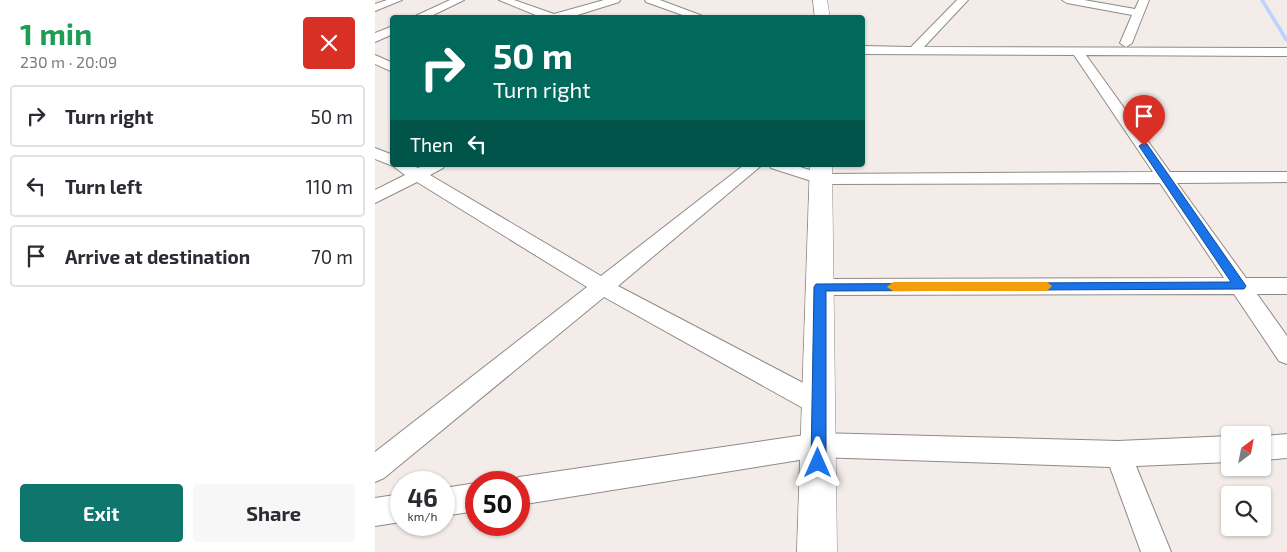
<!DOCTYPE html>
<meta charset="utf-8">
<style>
body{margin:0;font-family:"Exo 2",sans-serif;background:#f7f7f7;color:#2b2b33;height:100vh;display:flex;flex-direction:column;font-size:19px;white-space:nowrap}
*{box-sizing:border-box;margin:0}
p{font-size:16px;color:#7c7c81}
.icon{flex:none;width:28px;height:28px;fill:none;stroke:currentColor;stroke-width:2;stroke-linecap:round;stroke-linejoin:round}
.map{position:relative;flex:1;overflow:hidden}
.sheet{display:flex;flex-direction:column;background:#fff;width:375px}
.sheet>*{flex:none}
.top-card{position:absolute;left:15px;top:15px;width:475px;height:152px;border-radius:5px;box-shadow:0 1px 4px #0004;background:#00695c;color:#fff;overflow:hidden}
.needle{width:32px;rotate:32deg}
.controls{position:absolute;left:846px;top:426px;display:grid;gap:10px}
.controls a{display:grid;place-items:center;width:50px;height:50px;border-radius:5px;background:#fff;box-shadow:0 1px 4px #0004;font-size:25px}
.speed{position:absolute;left:15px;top:471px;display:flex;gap:10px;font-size:25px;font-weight:700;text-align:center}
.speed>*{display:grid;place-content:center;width:65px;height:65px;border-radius:50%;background:#fff;box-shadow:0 1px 4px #0004;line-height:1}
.speed small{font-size:12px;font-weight:400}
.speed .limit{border:8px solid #d22;background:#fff;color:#111}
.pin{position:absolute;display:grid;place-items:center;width:42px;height:42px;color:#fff;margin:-51px -21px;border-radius:50% 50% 50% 0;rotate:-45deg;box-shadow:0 0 5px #0007}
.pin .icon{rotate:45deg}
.me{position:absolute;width:55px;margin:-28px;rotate:0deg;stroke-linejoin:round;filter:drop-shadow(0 0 4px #0008)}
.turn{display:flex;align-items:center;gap:18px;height:105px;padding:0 20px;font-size:22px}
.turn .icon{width:65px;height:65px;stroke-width:2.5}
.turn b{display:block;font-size:35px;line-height:42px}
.then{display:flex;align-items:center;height:48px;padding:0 20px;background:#0003;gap:10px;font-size:19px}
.round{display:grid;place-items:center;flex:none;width:52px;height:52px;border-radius:5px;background:#f7f7f7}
.overview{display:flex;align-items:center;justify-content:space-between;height:85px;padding:0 20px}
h1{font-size:30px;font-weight:700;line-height:38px;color:#1e9e55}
.cta{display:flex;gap:10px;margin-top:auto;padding:10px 20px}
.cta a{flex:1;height:58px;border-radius:5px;background:#0f766e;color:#fff;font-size:20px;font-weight:700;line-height:58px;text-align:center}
.cta a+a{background:#f7f7f7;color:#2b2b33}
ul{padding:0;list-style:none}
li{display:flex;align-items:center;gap:15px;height:62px;margin:0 10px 8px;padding:0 10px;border:2px solid #e1e1e2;border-radius:5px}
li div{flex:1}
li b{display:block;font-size:19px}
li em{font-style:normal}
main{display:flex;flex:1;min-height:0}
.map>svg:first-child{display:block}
</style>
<main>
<section class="sheet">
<div class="overview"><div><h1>1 min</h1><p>230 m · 20:09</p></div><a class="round" style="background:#d93025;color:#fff"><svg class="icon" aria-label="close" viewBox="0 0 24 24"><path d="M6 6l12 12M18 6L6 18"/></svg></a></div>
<ul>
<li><svg class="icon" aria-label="right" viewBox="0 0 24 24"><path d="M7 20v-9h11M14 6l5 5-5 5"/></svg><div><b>Turn right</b></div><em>50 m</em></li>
<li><svg class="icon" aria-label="left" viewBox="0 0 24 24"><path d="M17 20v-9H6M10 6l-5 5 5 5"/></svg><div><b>Turn left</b></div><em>110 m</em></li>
<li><svg class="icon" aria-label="arrive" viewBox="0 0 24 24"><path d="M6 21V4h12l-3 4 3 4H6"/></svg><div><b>Arrive at destination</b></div><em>70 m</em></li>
</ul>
<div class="cta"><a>Exit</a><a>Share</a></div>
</section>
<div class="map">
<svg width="912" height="552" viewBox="0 0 912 552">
<rect width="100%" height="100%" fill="#f3ece9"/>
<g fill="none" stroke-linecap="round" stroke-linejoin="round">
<!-- stream -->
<path fill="#b8d6fd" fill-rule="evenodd" d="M885,0H889L912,37V42L910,41Z"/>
<!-- minor casing -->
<g stroke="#908a88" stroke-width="2">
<g id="minor">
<path d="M12,0H27L0,11V4Z"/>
<path d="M75,0H89L52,18H36Z"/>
<path d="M124,0H139L179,14L229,0H245L244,2L196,17L168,18Z"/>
<path d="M270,0H285L333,18H316L271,2Z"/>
<path d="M582,0H593L549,47L912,48V56L711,55L795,172H912V182L802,183L871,278H912V294H882L912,336V364L904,361L859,294L445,295L438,292L435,287L438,282L445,279L849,278L785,183L446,184L396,168L394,165H419L447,174L778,172L699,55L488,54V46L536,47Z"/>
<path d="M687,0H709L760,9L764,0H774L757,43L751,47L745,43L757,15L692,3Z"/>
<path d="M18,26V34L0,42V33Z"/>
<path d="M0,55L18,63V72L0,64Z"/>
<path d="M0,148L18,155V165H37L43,168L50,165H70L68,168L55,175L226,276L369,165H387L243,286L453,396L456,404L453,412L444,415L435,412L229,297L9,478L0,482V452L212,287L42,182L0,203V190L30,175L18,166L0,159Z"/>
<path d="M443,433L743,441L855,436V462L761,466L796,552H766L735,467L443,457L144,505V482H134L144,477Z"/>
<path d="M912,434V458L888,460V436Z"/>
<path d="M101,483V511L69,516V488Z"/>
<path d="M26,494V522L0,526V498Z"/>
</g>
</g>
<!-- secondary casing -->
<g stroke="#908a88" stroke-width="1">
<g id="secondary">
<path d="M438,0H452L455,18H440Z"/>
<path d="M435,165H457L462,552H422Z"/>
</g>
</g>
<!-- minor -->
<use href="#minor" fill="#fff" fill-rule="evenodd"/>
<!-- secondary -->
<use href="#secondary" fill="#fff" fill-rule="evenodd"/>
</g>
<!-- route -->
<path fill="#1a73e8" stroke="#114b97" d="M769,143L772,144L869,283L871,286L869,289L451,291V463L448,468L443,471L438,468L436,463L439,287L441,284L856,282L764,146Z"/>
<!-- slow -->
<path fill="#f59e0b" d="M518,282H672L677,286L672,291H518L512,287Z"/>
</svg>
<div class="controls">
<a><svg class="needle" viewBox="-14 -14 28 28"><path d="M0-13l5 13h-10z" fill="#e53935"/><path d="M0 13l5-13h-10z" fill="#7c7c81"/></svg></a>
<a><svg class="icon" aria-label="search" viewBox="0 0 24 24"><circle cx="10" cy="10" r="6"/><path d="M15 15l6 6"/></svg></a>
</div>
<div class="speed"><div>46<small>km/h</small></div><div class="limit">50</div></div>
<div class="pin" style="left:769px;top:146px;background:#d93025"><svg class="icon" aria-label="arrive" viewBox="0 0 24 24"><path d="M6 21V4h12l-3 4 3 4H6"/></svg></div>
<svg class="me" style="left:443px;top:463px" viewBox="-20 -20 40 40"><path d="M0-17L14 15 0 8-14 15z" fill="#1a73e8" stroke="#fff" stroke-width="4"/></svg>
<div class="top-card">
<div class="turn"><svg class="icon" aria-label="right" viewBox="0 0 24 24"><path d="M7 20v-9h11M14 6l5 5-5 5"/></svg><div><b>50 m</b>Turn right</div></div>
<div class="then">Then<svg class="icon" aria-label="left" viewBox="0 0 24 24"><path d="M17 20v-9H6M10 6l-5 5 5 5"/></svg></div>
</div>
</div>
</main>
